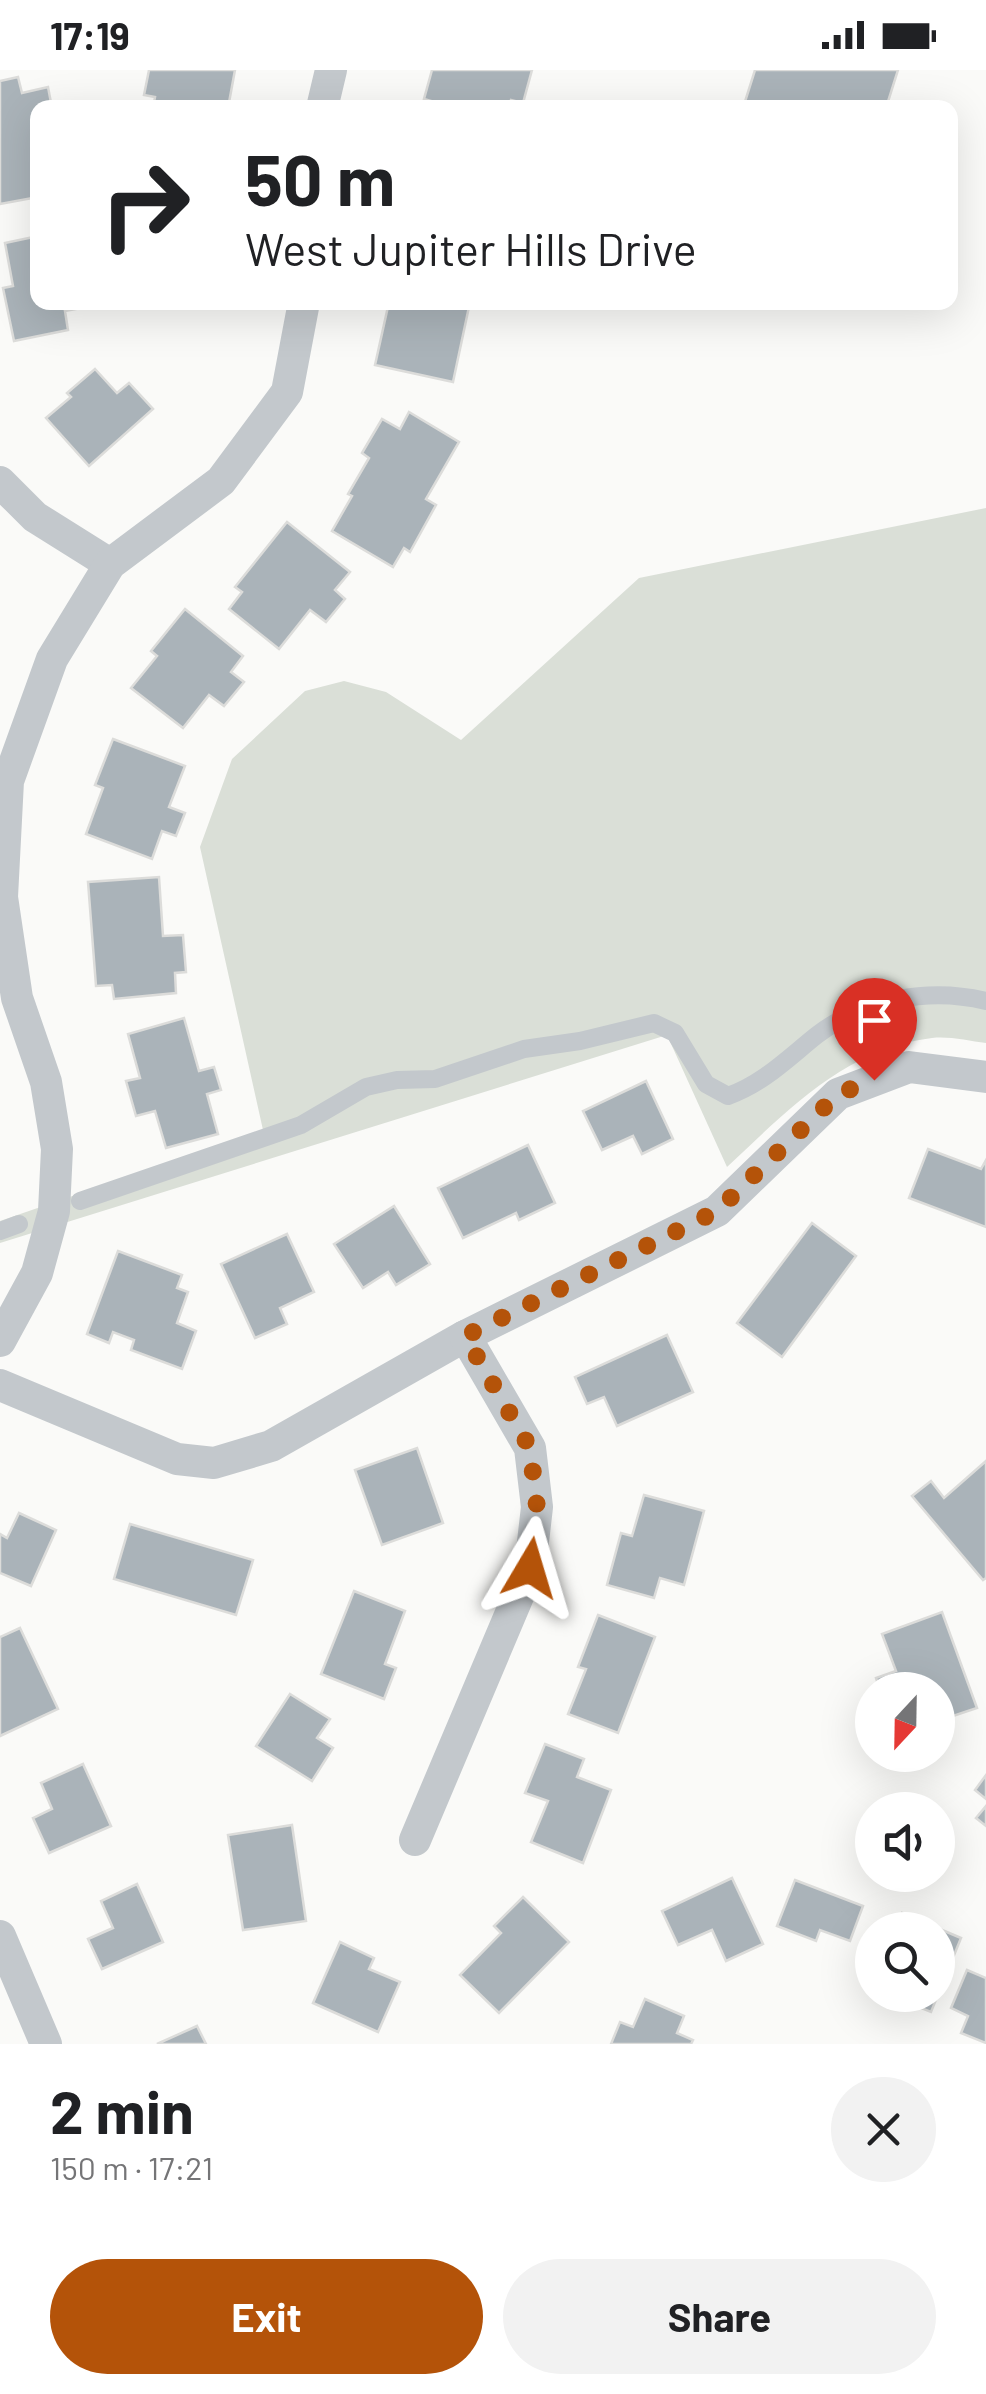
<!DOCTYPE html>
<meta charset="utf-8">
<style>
body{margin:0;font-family:Barlow,sans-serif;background:#f2f2f2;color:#202124;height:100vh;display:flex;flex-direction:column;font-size:38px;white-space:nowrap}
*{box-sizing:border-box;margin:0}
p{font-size:32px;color:#757577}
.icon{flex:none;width:55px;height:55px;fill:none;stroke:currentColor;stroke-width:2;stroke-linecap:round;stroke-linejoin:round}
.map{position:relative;height:1974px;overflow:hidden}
.panel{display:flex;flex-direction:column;background:#fff;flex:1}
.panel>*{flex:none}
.banner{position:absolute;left:30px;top:30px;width:928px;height:210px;border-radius:20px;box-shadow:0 10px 40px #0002;background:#fff;color:#202124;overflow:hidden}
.needle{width:65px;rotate:202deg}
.controls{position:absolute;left:855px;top:1602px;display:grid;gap:20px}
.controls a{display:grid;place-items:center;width:100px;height:100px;border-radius:50%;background:#fff;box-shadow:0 10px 40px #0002;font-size:50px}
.pin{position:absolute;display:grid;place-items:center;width:85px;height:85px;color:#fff;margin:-102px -42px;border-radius:50% 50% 50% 0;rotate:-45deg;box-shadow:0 0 10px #0007}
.pin .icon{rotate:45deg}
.me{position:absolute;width:110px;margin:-55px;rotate:7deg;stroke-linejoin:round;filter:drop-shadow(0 0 8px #0008)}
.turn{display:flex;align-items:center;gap:35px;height:210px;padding:0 50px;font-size:45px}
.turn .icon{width:130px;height:130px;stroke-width:2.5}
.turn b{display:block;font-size:70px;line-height:85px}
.round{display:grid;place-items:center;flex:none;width:105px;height:105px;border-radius:52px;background:#f2f2f2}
.headline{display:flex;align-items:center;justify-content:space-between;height:170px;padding:0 50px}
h1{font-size:60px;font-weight:700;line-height:75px}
.button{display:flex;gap:20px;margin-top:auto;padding:20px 50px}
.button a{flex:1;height:115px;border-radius:60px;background:#b45309;color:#fff;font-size:40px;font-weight:700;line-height:115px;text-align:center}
.button a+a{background:#f2f2f2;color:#202124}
.status{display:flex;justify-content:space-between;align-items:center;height:70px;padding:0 50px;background:#fff;direction:ltr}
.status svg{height:28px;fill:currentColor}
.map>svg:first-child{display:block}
</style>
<div class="status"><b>17:19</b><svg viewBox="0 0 49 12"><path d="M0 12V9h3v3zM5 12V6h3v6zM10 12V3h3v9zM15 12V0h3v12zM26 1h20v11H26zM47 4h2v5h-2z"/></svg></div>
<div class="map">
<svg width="986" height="1974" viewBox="0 0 986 1974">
<rect width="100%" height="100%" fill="#fafaf8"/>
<!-- green -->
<path fill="#dadfd7" d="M986,438V973C969,971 949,966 932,968C846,978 787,1041 727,1097L667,965L0,1173V1151L263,1060L200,777L232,689L305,621L344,611L386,622L461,670L639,508Z"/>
<!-- building -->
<g fill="#aab3b9" stroke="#dcdcda" stroke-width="2.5">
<path d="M149,0H235L228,38H153L155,27L144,25Z"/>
<path d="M432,0H532L523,33L511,30L509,38H455L424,29Z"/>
<path d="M755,0H898L886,38H743Z"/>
<path d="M18,7L22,23L48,17L52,38H38V127L0,134V11Z"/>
<path d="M38,166V232H80L81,238L65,241L68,260L14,271L3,218L13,216L5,173Z"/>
<path d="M389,232H470L453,312L375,295Z"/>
<path d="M95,299L117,323L129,313L153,339L89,396L46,348L71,327L67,323Z"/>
<path d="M409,342L459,372L426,429L436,435L410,482L404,478L393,497L332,461L352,426L348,424L369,388L362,383L382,349L400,359Z"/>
<path d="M287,452L350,502L335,520L345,529L326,552L310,540L279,579L229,539L242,522L235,517Z"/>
<path d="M185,539L243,586L231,602L244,612L224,636L209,625L183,658L131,618L157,586L151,581Z"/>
<path d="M113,669L185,696L169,737L185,743L176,766L162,761L152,789L86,764L103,718L95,715Z"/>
<path d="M159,807L163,866L183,865L186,902L175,903L176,923L114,929L112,915L96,916L88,812Z"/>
<path d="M184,948L199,1001L214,997L221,1020L207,1024L218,1064L166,1078L155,1041L136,1046L126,1011L140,1008L128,964Z"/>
<path d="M646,1011L673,1069L642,1084L633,1066L602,1080L583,1041Z"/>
<path d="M528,1075L555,1133L519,1150L516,1143L463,1168L438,1118Z"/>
<path d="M928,1079L981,1099L986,1090V1157L909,1128Z"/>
<path d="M394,1136L430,1194L396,1215L388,1202L363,1218L334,1174Z"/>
<path d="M812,1153L856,1186L782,1287L737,1253Z"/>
<path d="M287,1164L314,1222L280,1238L287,1254L255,1268L221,1194Z"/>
<path d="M118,1181L182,1205L177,1218L188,1222L177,1253L196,1261L182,1299L131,1280L134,1270L113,1262L109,1273L87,1264Z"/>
<path d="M667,1265L693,1322L617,1356L604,1327L587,1334L575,1307Z"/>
<path d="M417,1378L443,1453L382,1475L355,1400Z"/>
<path d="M986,1391V1508L983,1510L912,1426L931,1411L944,1428Z"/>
<path d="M644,1425L704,1441L684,1515L660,1508L654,1528L607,1515L621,1463L632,1466Z"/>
<path d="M19,1443L56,1460L31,1516L0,1503V1464L7,1468Z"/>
<path d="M130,1454L253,1490L236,1545L114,1509Z"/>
<path d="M354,1521L405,1541L385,1594L396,1598L384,1629L321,1604Z"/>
<path d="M942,1542L977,1638L938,1651V1620H880L876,1608L896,1601L882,1564Z"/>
<path d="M598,1545L655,1567L618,1663L568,1644L586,1599L578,1597Z"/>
<path d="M20,1558L58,1639L0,1666V1567Z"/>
<path d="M290,1624L330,1649L317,1668L333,1678L312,1711L256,1676Z"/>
<path d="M545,1674L584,1689L577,1707L611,1720L583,1793L531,1772L548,1731L525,1723Z"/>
<path d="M83,1694L111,1756L49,1783L33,1748L52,1739L41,1713Z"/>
<path d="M986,1705V1729L975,1720Z"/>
<path d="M986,1736V1756L976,1748Z"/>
<path d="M292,1755L306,1851L243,1860L228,1765Z"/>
<path d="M732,1808L763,1874L726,1891L712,1860L678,1875L662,1841Z"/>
<path d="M795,1810L863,1836L850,1871L820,1860L816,1871L777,1856Z"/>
<path d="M137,1814L163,1872L102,1899L88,1869L113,1858L101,1831Z"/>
<path d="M523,1827L569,1872L499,1943L460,1905L501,1863L494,1856Z"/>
<path d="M902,1843L961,1868L931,1942L888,1925H938V1860H896Z"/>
<path d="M340,1872L374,1888L369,1899L400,1912L378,1962L313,1933Z"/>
<path d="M967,1900L986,1908V1973L961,1963L968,1946L951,1938Z"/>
<path d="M645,1929L684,1946L677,1963L693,1970L691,1974H611L620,1952L633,1957Z"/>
<path d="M197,1956L206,1974H157Z"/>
</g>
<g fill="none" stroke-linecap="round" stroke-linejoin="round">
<!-- lane -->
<g stroke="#c3c8cc" stroke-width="18">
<path d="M80,1131L301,1055L366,1017L397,1010L435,1009L524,979L580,971L654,953L675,963L706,1014L728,1026C764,1013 788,988 817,965C864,929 929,917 986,931"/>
<path d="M0,1161L19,1154"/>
</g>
<!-- street -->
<g stroke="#c3c8cc" stroke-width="32">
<path d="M322,38L331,0"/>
<path d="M0,412L35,447L110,494"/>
<path d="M0,1271L37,1203L54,1141L57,1079L46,1012L17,928L2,827L8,711L52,589L110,494L221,411L287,322L304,232"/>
<path d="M0,1315L177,1389L214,1393L271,1376L465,1266L717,1141L838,1024L909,997L986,1007"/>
<path d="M415,1770L530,1498L537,1437L530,1378L465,1266"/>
<path d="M0,1866L46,1974"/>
</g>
</g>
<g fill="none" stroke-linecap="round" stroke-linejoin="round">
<!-- route -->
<path stroke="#b45309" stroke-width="18" stroke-dasharray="0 32.4" d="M530,1498L537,1437L530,1378L465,1266L717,1141L838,1024L874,1010"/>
</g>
</svg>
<div class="controls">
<a><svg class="needle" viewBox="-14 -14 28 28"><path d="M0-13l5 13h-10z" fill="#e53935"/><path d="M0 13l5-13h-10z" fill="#757577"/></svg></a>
<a><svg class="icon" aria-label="sound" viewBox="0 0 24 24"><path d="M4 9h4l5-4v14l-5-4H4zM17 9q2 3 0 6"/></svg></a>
<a><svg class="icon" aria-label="search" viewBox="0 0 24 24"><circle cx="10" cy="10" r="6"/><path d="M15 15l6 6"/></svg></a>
</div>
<div class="pin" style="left:874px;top:1010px;background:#d93025"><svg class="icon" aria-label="arrive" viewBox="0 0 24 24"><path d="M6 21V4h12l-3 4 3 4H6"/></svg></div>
<svg class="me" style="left:530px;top:1498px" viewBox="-20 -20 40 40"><path d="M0-17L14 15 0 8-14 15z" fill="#b45309" stroke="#fff" stroke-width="4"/></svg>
<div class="banner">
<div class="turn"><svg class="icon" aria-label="right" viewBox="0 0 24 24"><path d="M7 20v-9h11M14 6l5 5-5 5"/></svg><div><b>50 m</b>West Jupiter Hills Drive</div></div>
</div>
</div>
<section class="panel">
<div class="headline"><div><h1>2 min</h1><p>150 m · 17:21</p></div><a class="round"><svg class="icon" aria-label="close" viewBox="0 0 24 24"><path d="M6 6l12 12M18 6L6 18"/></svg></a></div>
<div class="button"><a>Exit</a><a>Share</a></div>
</section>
